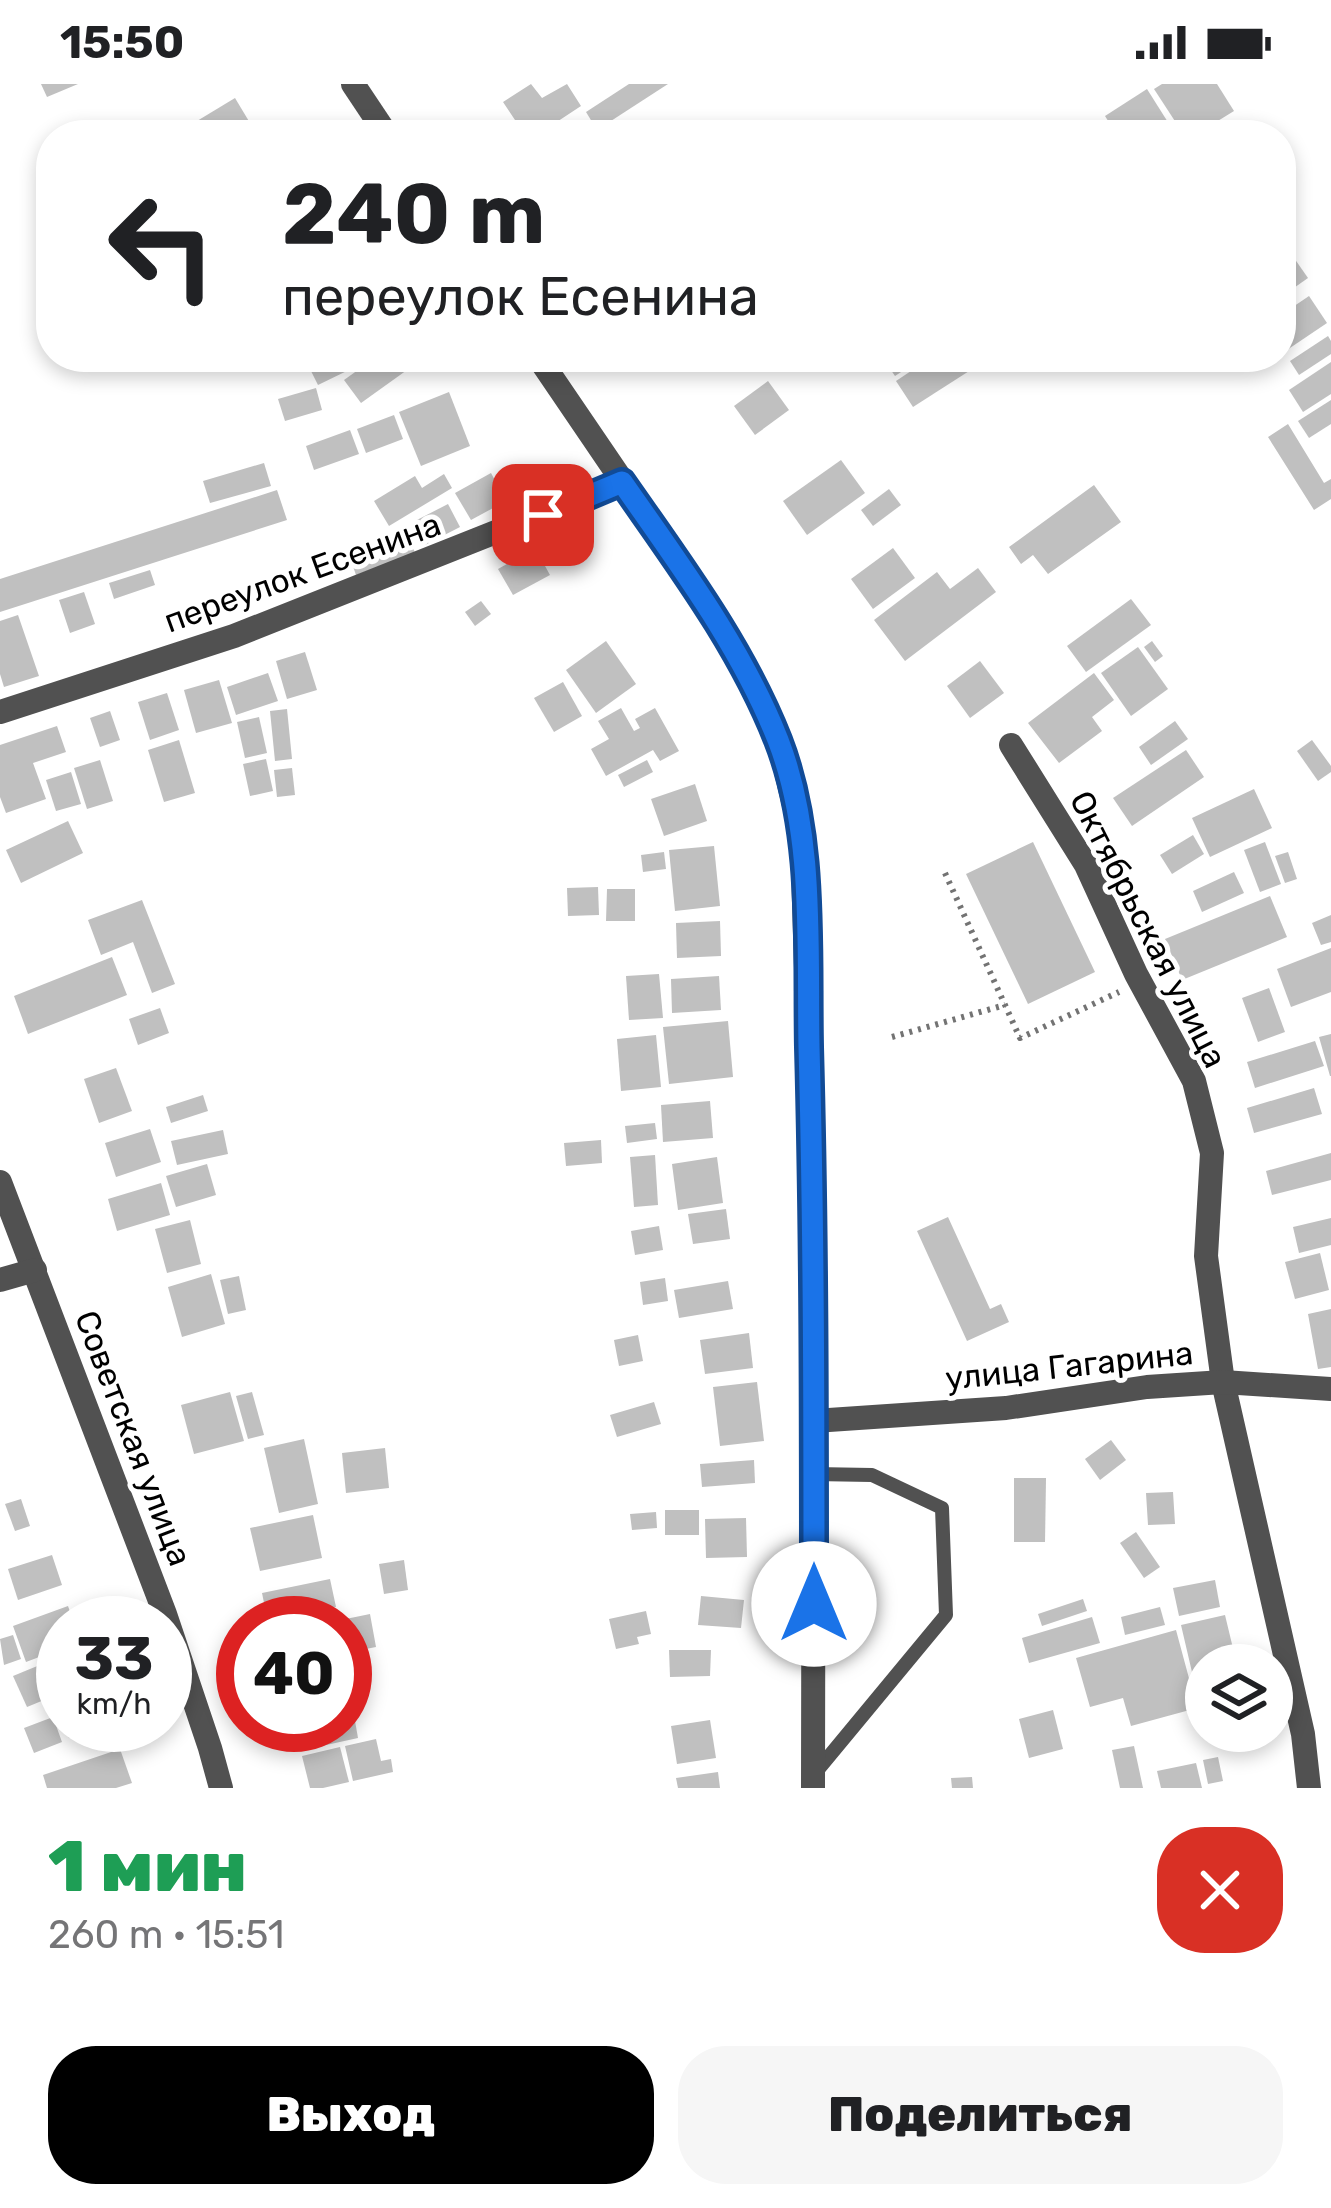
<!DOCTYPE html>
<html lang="ru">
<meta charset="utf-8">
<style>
body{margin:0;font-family:Rubik,sans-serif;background:#f6f6f6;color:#202124;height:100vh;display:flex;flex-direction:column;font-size:45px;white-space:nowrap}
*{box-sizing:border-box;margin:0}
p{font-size:39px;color:#757577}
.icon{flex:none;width:66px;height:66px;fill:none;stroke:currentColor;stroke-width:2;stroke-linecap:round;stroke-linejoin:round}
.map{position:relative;height:1704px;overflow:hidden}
.sheet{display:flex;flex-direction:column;background:#fff;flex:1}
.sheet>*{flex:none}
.banner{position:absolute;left:36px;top:36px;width:1260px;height:252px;border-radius:48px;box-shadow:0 6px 18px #0003;background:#fff;color:#202124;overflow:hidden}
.controls{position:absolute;left:1185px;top:1560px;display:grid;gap:24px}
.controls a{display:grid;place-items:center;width:108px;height:108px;border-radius:50%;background:#fff;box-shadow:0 6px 18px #0003;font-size:60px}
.speed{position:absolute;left:36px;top:1512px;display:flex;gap:24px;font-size:60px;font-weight:700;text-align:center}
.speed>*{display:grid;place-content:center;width:156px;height:156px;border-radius:50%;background:#fff;box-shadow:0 6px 18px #0003;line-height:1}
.speed small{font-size:30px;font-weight:400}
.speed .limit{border:18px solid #d22;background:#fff;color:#111}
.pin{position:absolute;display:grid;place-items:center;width:102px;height:102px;color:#fff;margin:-51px;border-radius:24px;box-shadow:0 6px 18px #0006}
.me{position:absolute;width:132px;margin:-66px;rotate:0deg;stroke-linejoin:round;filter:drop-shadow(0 0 9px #0008)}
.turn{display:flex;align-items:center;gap:42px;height:252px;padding:0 48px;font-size:54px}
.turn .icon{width:156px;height:156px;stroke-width:2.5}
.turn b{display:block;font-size:84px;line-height:102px}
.round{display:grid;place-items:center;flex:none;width:126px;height:126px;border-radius:48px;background:#f6f6f6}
.head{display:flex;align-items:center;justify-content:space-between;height:204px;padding:0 48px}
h1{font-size:72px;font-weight:800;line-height:90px;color:#1e9e55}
.cta{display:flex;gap:24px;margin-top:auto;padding:24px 48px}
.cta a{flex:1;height:138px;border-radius:48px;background:#000;color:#fff;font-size:48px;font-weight:800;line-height:138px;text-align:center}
.cta a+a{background:#f6f6f6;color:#202124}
.status{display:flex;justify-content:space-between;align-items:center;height:84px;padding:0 60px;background:#fff;direction:ltr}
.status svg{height:33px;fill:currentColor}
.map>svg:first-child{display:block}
</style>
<div class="status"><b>15:50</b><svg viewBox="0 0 49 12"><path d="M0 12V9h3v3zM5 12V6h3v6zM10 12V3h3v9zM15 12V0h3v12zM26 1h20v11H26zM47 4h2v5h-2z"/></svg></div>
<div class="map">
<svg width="1331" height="1704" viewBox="0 0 1331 1704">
<rect width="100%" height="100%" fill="#fff"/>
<!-- building -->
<g fill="#c0c0c0">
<path d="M41,0H78L47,13Z"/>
<path d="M531,0L542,14L567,0L581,22L537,51H525L503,18Z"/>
<path d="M629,0H668L597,46L586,28Z"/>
<path d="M1162,0H1217L1234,27L1195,51H1184L1154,5Z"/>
<path d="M1147,5L1176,51H1117L1105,32Z"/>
<path d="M235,14L250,39L230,51H205L197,37Z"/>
<path d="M1285,161L1308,194L1281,213V164Z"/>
<path d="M1309,212L1327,239L1281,270V231Z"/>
<path d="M1328,252L1331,257V270L1299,291L1290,277Z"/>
<path d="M326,273H350L355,283L318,301L308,281Z"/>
<path d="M376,273H408L414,281L361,319L344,296Z"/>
<path d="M701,273H731L711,287Z"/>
<path d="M882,273H924L895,292Z"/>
<path d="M932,273H991L913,323L896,297Z"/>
<path d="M1331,278V310L1303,328L1289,306Z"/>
<path d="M768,297L789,326L755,351L734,322Z"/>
<path d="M316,304L322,326L285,337L278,315Z"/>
<path d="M449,308L470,362L421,382L399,328Z"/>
<path d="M1331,316V340L1309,354L1298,337Z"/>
<path d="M394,331L403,355L366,369L357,345Z"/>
<path d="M1288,340L1324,399L1331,395V415L1314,426L1268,353Z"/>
<path d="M350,346L359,370L314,386L306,362Z"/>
<path d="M841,376L865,409L807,451L783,417Z"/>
<path d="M264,379L271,402L210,419L203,397Z"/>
<path d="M491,389L506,417L471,436L455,409Z"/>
<path d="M444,390L452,404L389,442L374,417L415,392L422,404Z"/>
<path d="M1094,401L1121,438L1048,490L1033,471L1021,480L1009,463Z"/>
<path d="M889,405L901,421L873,442L861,426Z"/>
<path d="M277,406L287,436L0,528V495Z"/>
<path d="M448,420L460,443L425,461L413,438Z"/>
<path d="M407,448L415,469L356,491L349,471Z"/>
<path d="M535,464L550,491L513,511L498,485Z"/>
<path d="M893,464L915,494L873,525L851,495Z"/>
<path d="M978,484L996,508L905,577L874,536L937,488L950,505Z"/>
<path d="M150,486L155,501L114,515L109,499Z"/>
<path d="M84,508L95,540L70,549L59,516Z"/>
<path d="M1131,515L1151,541L1086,588L1067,562Z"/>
<path d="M481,517L491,530L475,542L465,528Z"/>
<path d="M18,531L39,592L4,603L0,590V537Z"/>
<path d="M606,557L636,600L596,629L566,586Z"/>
<path d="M1152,557L1163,572L1155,578L1144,563Z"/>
<path d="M1138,563L1168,605L1131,632L1101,589Z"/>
<path d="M305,568L317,606L287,615L276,577Z"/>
<path d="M980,577L1004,609L970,634L947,602Z"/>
<path d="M268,589L278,617L236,631L227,603Z"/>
<path d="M1094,589L1114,616L1092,633L1102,647L1059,679L1028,639Z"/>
<path d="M219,596L232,639L196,649L184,606Z"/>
<path d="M563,598L582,632L554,648L534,614Z"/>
<path d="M167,609L179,646L150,656L138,618Z"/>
<path d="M621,624L634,647L640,644L635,635L655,624L679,667L660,677L653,666L606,692L591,665L609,655L598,637Z"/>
<path d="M287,625L292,675L275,677L270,627Z"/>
<path d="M110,627L120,656L100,663L90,634Z"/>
<path d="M259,633L267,669L245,674L237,638Z"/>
<path d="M1175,637L1188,655L1151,681L1139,663Z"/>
<path d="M57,642L66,668L33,679L46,715L6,729L0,713V661Z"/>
<path d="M179,656L195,709L164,718L148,666Z"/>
<path d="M1312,656L1331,682V688L1318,697L1297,667Z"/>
<path d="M1186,666L1204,693L1132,742L1113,714Z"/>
<path d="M266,675L273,707L250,712L243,680Z"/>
<path d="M100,676L113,717L87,725L74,684Z"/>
<path d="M647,676L653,688L624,703L618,691Z"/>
<path d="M292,684L295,711L277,713L274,686Z"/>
<path d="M71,688L81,720L56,727L46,696Z"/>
<path d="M695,700L707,737L664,752L651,715Z"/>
<path d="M1254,705L1272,744L1210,773L1192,734Z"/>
<path d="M68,737L83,769L21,799L6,766Z"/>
<path d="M1193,751L1204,770L1172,790L1160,771Z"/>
<path d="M1033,758L1095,888L1028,920L966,790Z"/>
<path d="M1265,758L1281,800L1260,808L1244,766Z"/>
<path d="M714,762L720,822L675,827L669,766Z"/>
<path d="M664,768L666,785L643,788L641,771Z"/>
<path d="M1288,768L1297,795L1285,799L1275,772Z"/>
<path d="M1234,788L1244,809L1202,828L1193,807Z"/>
<path d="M598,803L599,831L568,832L567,804Z"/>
<path d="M607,805H635V837H606Z"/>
<path d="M1270,812L1287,853L1182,896L1165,855Z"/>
<path d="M142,816L175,900L152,909L133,858L101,871L88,836Z"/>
<path d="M1331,831V858L1321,861L1312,839Z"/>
<path d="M720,837L721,872L677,874L676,839Z"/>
<path d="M1331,864V908L1291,923L1277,885Z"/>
<path d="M112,873L127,911L28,950L14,912Z"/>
<path d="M659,890L663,934L629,936L626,892Z"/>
<path d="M719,892L721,926L672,929L671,895Z"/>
<path d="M1269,904L1285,948L1258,958L1242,914Z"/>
<path d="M160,924L169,949L138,961L129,935Z"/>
<path d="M728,937L733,993L669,1000L663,943Z"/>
<path d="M1331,950V992H1330L1319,953Z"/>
<path d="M656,951L661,1003L621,1007L617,955Z"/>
<path d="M1315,957L1324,982L1255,1004L1247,978Z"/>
<path d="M116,984L132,1027L99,1039L84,995Z"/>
<path d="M1314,1004L1322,1030L1254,1049L1247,1024Z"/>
<path d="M203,1011L208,1027L171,1039L166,1023Z"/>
<path d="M710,1017L713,1054L663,1058L661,1021Z"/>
<path d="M655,1039L657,1055L627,1059L625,1042Z"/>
<path d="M150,1045L161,1078L116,1093L105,1059Z"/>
<path d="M223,1046L228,1070L177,1081L171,1057Z"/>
<path d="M601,1056L602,1079L566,1082L564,1059Z"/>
<path d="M1331,1069V1096L1272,1111L1266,1087Z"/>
<path d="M655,1071L658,1121L634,1123L630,1073Z"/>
<path d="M717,1073L723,1119L678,1126L672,1080Z"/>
<path d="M207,1080L216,1111L176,1123L166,1092Z"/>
<path d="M161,1099L170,1131L117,1147L108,1115Z"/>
<path d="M726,1125L730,1155L693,1160L688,1130Z"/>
<path d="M948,1133L990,1225L1001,1220L1009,1238L967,1257L917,1147Z"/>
<path d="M1331,1134V1161L1299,1169L1293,1143Z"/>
<path d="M190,1136L201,1180L167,1189L155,1145Z"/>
<path d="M659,1142L663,1166L635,1171L631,1147Z"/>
<path d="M1320,1169L1329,1206L1295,1215L1285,1178Z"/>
<path d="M211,1190L225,1240L182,1253L168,1203Z"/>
<path d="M239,1192L246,1226L228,1230L220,1196Z"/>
<path d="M665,1194L668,1217L643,1221L640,1198Z"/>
<path d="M728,1197L733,1225L679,1234L674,1206Z"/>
<path d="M1331,1225V1283L1318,1285L1308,1230Z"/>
<path d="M749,1249L753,1284L705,1290L700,1256Z"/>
<path d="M638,1251L643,1277L619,1282L614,1256Z"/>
<path d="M757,1298L764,1357L720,1362L713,1303Z"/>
<path d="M230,1308L244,1357L194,1370L181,1321Z"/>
<path d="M252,1308L264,1351L248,1355L236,1312Z"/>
<path d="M654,1318L661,1340L617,1353L610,1331Z"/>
<path d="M304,1355L318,1420L279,1429L264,1364Z"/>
<path d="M1111,1356L1126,1376L1100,1396L1085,1375Z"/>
<path d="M385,1364L389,1404L346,1409L342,1369Z"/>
<path d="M754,1376L755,1399L702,1403L700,1380Z"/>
<path d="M1014,1394H1046L1045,1458H1014Z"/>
<path d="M1173,1408L1175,1440L1148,1441L1146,1409Z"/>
<path d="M21,1415L30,1442L15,1447L5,1420Z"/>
<rect x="665" y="1426" width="34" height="25"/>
<path d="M656,1428L657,1444L632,1446L630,1430Z"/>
<path d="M313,1431L322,1474L260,1487L250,1444Z"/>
<path d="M746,1434L747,1473L706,1474L705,1435Z"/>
<path d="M1136,1448L1160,1483L1144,1494L1120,1459Z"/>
<path d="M52,1471L62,1501L18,1516L8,1485Z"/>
<path d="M404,1476L408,1506L384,1510L379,1480Z"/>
<path d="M330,1495L336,1523L268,1538L262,1509Z"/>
<path d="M1215,1496L1220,1523L1179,1532L1173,1504Z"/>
<path d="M701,1512L744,1516L741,1544L698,1541Z"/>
<path d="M1083,1515L1087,1527L1042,1542L1038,1530Z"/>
<path d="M68,1522L74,1539H63V1564L26,1578L13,1542Z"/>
<path d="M1160,1523L1165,1541L1125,1551L1121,1533Z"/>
<path d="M646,1527L651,1550L637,1553L639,1560L616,1565L609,1535Z"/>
<path d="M370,1530L376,1563L345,1569V1539L336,1537Z"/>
<path d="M1225,1531L1237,1581H1206V1599L1195,1601L1181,1541Z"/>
<path d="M1092,1533L1100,1559L1029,1579L1022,1554Z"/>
<path d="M1176,1546L1197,1624L1131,1642L1123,1614L1090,1623L1076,1574Z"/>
<path d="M13,1551L21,1575L4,1581L0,1555Z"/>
<path d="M669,1566H711L710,1592L670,1593Z"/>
<path d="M47,1578L61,1609L27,1623L13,1592Z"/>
<path d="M1053,1626L1063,1665L1029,1674L1019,1635Z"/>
<path d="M53,1633L62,1658L34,1669L24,1644Z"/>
<path d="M710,1636L716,1674L677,1680L671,1642Z"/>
<path d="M355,1637L358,1654L317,1663L314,1646Z"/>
<path d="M64,1641H103V1642L69,1654Z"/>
<path d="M376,1655L381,1677L391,1675L393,1688L353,1697L345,1662Z"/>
<path d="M1134,1662L1143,1704H1120L1112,1666Z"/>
<path d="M340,1663L349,1698L323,1704H310L302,1672Z"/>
<path d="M120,1665L132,1699L116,1704H47L43,1691Z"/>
<path d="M1218,1673L1223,1697L1208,1700L1203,1676Z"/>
<path d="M1196,1679L1202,1704H1161L1157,1687Z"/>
<path d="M718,1688L720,1704H678L676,1694Z"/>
<path d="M972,1693L973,1704H952L951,1694Z"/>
</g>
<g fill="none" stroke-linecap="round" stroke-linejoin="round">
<!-- path -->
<g stroke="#737373" stroke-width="6" stroke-dasharray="3 6" stroke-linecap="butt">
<path d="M945,789L1020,954L1119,908"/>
<path d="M892,953L1005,921"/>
</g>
<!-- service -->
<path stroke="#515151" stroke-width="14" d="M814,1390L872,1391L942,1424L946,1531L816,1688"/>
<!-- minor -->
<g stroke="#515151" stroke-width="24">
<path d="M0,628L234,552L622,398"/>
<path d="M1011,661L1086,781L1136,890L1194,997L1212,1069L1206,1172L1223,1298L1303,1650L1309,1704"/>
<path d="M0,1098L165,1530L210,1664L221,1704"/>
<path d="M0,1196L35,1186"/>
<path d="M814,1337L1006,1324L1147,1303L1223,1298L1331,1305"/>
</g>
<!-- tertiary -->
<g stroke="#515151" stroke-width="24">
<path d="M353,0L387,51"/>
<path d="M538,273L704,517L737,570L779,658L802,755L814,1139L813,1704"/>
</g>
</g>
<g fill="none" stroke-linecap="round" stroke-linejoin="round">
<!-- route casing -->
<g stroke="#114b97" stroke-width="30">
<path id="route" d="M543,431L622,398C679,480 741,562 778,656C815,751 807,862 809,963C814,1149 814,1334 814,1520"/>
</g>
<!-- route -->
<use href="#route" stroke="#1a73e8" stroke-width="21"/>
</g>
<g text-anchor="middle" stroke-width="10" stroke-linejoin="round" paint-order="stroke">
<!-- street labels -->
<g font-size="33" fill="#000" stroke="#fff">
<text transform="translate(302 488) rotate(-20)" y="12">переулок Есенина</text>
<text transform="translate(1149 845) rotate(63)" y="12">Октябрьская улица</text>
<text transform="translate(1069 1281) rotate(-6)" y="12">улица Гагарина</text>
<text transform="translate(134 1354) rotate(69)" y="12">Советская улица</text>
</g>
</g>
</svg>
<div class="controls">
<a><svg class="icon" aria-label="layers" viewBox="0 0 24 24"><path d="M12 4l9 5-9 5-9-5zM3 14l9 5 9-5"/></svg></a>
</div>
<div class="speed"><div>33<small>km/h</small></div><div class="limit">40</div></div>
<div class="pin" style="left:543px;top:431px;background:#d93025"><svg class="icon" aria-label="arrive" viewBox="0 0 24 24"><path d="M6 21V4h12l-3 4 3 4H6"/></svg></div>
<svg class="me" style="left:814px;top:1520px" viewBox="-20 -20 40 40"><circle r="19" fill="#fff"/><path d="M0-13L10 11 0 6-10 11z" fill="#1a73e8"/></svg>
<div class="banner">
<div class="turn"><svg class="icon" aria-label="left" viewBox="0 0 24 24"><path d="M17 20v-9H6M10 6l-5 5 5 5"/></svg><div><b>240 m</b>переулок Есенина</div></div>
</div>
</div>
<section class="sheet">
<div class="head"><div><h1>1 мин</h1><p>260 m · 15:51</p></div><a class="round" style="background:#d93025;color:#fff"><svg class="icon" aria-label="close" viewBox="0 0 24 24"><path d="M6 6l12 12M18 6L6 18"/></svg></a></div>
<div class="cta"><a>Выход</a><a>Поделиться</a></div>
</section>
